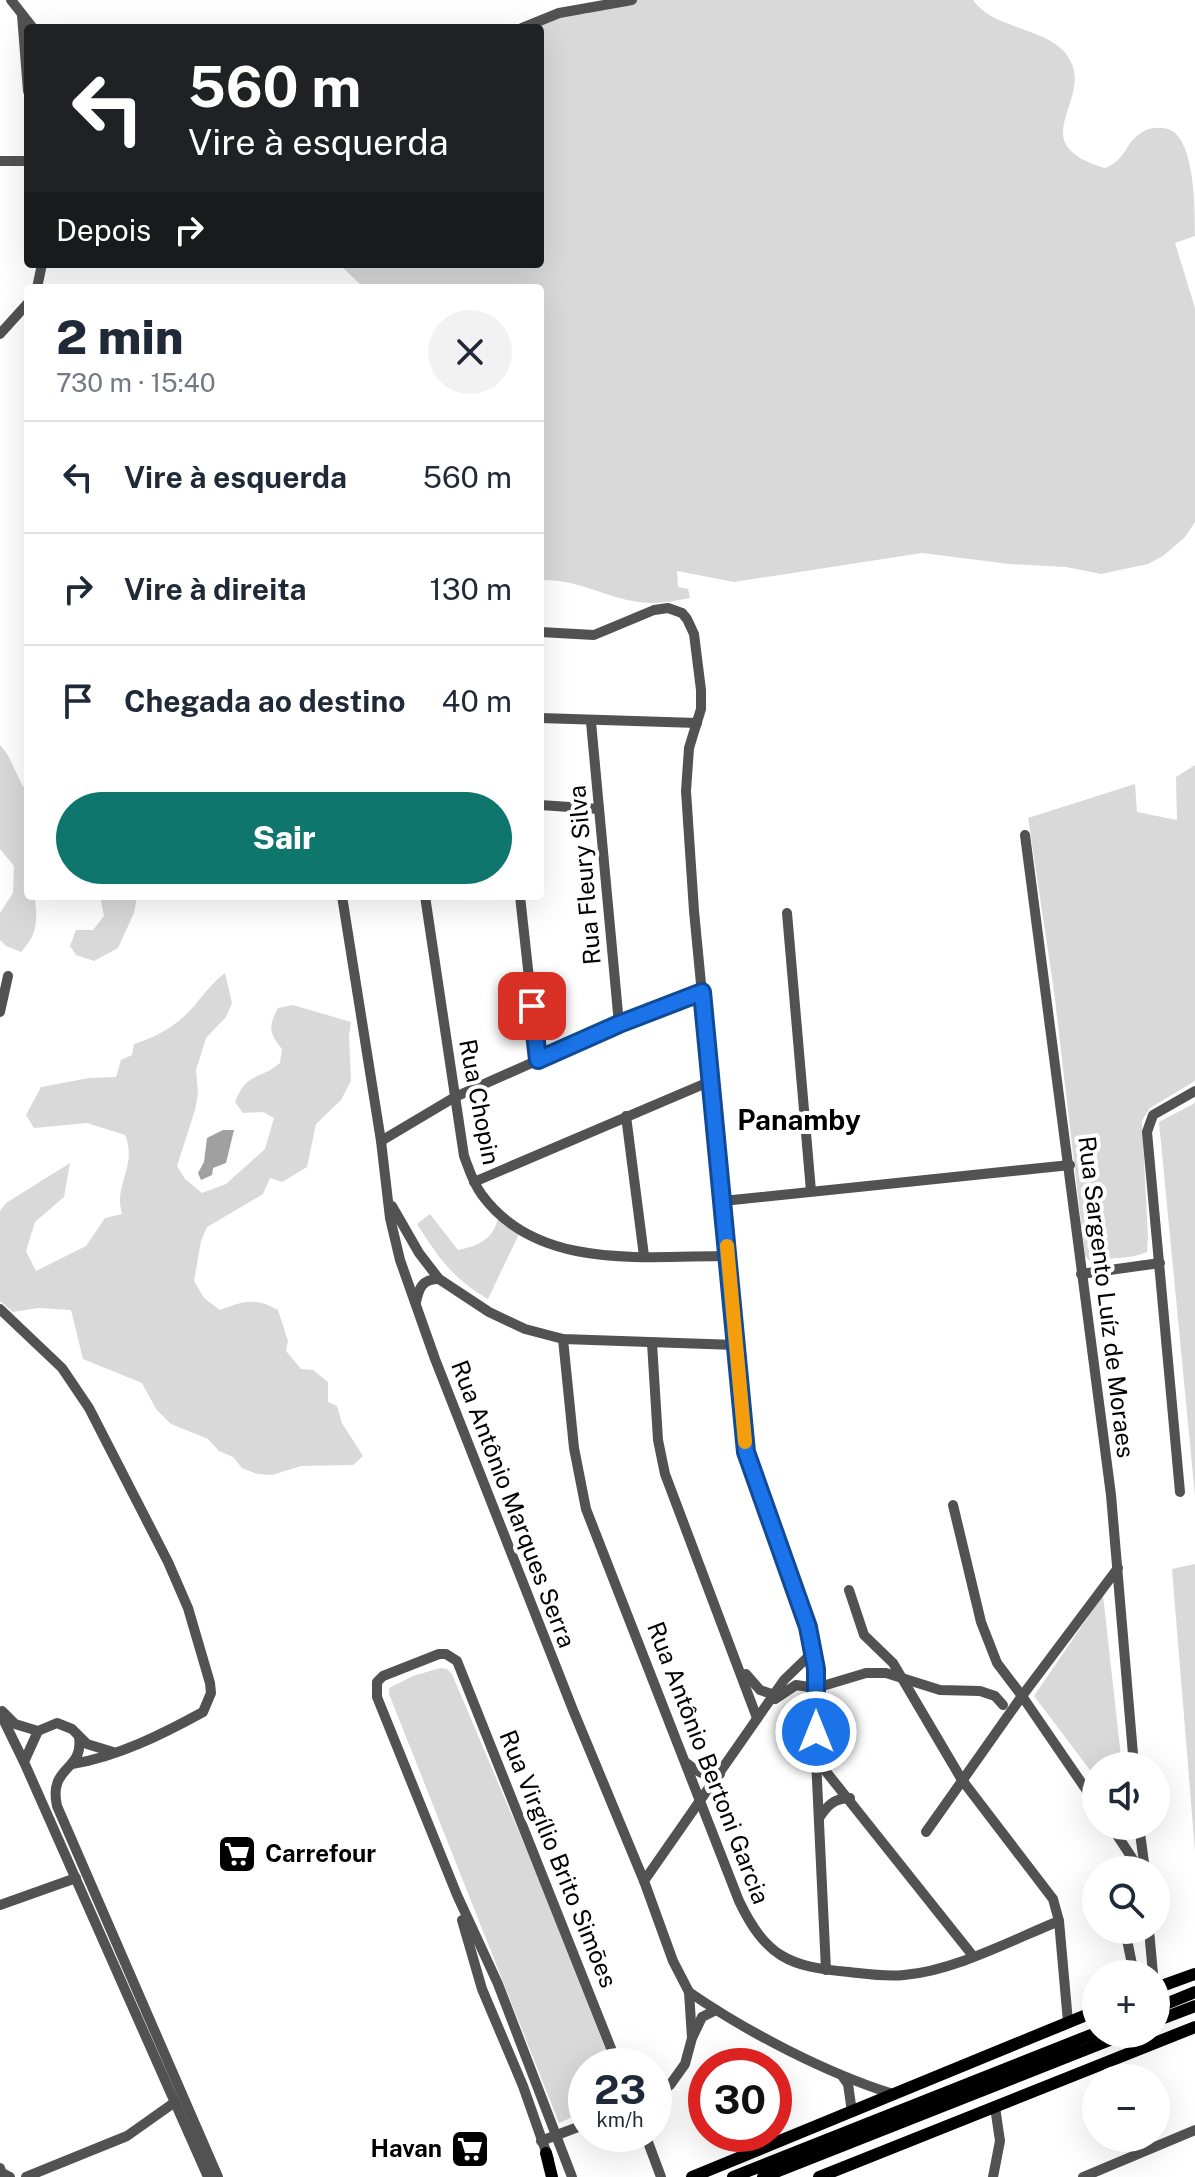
<!DOCTYPE html>
<html lang="pt">
<meta charset="utf-8">
<style>
body{margin:0;font-family:"Public Sans",sans-serif;background:#f2f2f3;color:#1f2937;height:100vh;display:flex;flex-direction:column;font-size:30px;white-space:nowrap}
*{box-sizing:border-box;margin:0}
p{font-size:26px;color:#747a83}
.icon{flex:none;width:44px;height:44px;fill:none;stroke:currentColor;stroke-width:2;stroke-linecap:round;stroke-linejoin:round}
.map{position:relative;flex:1;overflow:hidden}
.side{position:absolute;left:24px;top:284px;width:520px;height:616px;display:flex;flex-direction:column;background:#fff;border-radius:8px;box-shadow:0 8px 32px #0002}
.side>*{flex:none}
.banner{position:absolute;left:24px;top:24px;width:520px;height:244px;border-radius:8px;box-shadow:0 8px 32px #0002;background:#202124;color:#fff;overflow:hidden}
.buttons{position:absolute;left:1082px;top:1752px;display:grid;gap:16px}
.buttons a{display:grid;place-items:center;width:88px;height:88px;border-radius:50%;background:#fff;box-shadow:0 8px 32px #0002;font-size:40px}
.speed{position:absolute;left:568px;top:2048px;display:flex;gap:16px;font-size:40px;font-weight:700;text-align:center}
.speed>*{display:grid;place-content:center;width:104px;height:104px;border-radius:50%;background:#fff;box-shadow:0 8px 32px #0002;line-height:1}
.speed small{font-size:20px;font-weight:400}
.speed .limit{border:12px solid #d22;background:#fff;color:#111}
.pin{position:absolute;display:grid;place-items:center;width:68px;height:68px;color:#fff;margin:-34px;border-radius:16px;box-shadow:0 4px 12px #0006}
.me{position:absolute;width:88px;margin:-44px;rotate:0deg;stroke-linejoin:round;filter:drop-shadow(0 0 6px #0008)}
.turn{display:flex;align-items:center;gap:28px;height:168px;padding:0 32px;font-size:36px}
.turn .icon{width:104px;height:104px;stroke-width:2.5}
.turn b{display:block;font-size:56px;line-height:68px}
.then{display:flex;align-items:center;height:76px;padding:0 32px;background:#0003;gap:16px;font-size:30px}
.round{display:grid;place-items:center;flex:none;width:84px;height:84px;border-radius:42px;background:#f2f2f3}
.headline{display:flex;align-items:center;justify-content:space-between;height:136px;padding:0 32px}
h1{font-size:48px;font-weight:800;line-height:60px}
.cta{display:flex;gap:16px;margin-top:auto;padding:16px 32px}
.cta a{flex:1;height:92px;border-radius:48px;background:#0f766e;color:#fff;font-size:32px;font-weight:800;line-height:92px;text-align:center}
ul{padding:0;list-style:none}
li{display:flex;align-items:center;gap:24px;height:112px;padding:0 32px;border-top:2px solid #e0e1e3}
li div{flex:1}
li b{display:block;font-size:30px}
li em{font-style:normal}
.map>svg:first-child{display:block}
</style>
<div class="map">
<svg width="1195" height="2177" viewBox="0 0 1195 2177">
<rect width="100%" height="100%" fill="#fff"/>
<!-- green -->
<g fill="#d9d9d9">
<path d="M611,0H973C994,31 1053,27 1070,60C1093,102 1021,143 1105,168C1127,160 1124,142 1144,131C1151,127 1160,127 1168,129C1195,138 1195,207 1195,236L1175,243L1195,308V522L1185,537L1163,556L1148,564L1101,574L1066,567L1009,564L922,553L734,582L677,571L678,587L688,589L690,598C673,601 656,605 639,602C603,597 579,579 540,580V288H364L339,264H540V28H530L558,14H586Z"/>
<path d="M0,745L8,755L23,787L28,777V843L25,844L28,847V896H40L35,901C38,923 36,936 21,952L6,946L0,940V913L13,893L14,866L0,849Z"/>
<path d="M1195,765V1081L1150,1108L1142,1121L1148,1237L1147,1252C1129,1260 1109,1257 1090,1261L1085,1256L1054,991L1028,818L1135,784L1137,812L1177,820L1176,777Z"/>
<path d="M100,896H137L134,913L118,948L94,961L76,955L70,946L76,930H93L104,916Z"/>
<path d="M225,973L232,1003L226,1017L206,1038L196,1070L198,1094L195,1110L177,1166L185,1179L202,1193L226,1184L265,1149L274,1118L263,1112L243,1113L235,1102C247,1071 259,1081 280,1063L282,1049C269,1034 268,1026 278,1008L293,1005L351,1022L349,1036L351,1081L341,1100L316,1124L307,1167L282,1182L270,1178L263,1194L207,1227L201,1241L194,1281L204,1298L220,1310C244,1301 254,1297 278,1310L288,1341L286,1351L301,1369L313,1370L328,1382V1402L337,1406L342,1423L363,1456L353,1465L301,1466L272,1475L257,1474L242,1468L233,1457L219,1451L208,1439L171,1424L156,1409L142,1383L83,1359L71,1310L38,1308L13,1312L0,1301V1211L6,1203L70,1163L64,1197L35,1222L26,1251L36,1271L86,1246L105,1218L122,1214C113,1184 138,1167 125,1135L87,1123L34,1128L26,1115L41,1087L89,1078L116,1077L121,1060L132,1055L134,1044C157,1037 178,1025 194,1006C204,994 212,983 225,973Z"/>
<path d="M1195,1103V1496L1159,1122Z"/>
<path d="M430,1214L458,1250C479,1246 494,1239 498,1217L519,1234L488,1299C453,1279 438,1257 417,1224Z"/>
<path d="M1195,1564V1851L1172,1569Z"/>
<path d="M1103,1595L1122,1766H1096V1778L1034,1696Z"/>
<path d="M440,1668L447,1669L452,1674L538,1877L612,2066H586V2111L559,2123L389,1694V1688L413,1676Z"/>
</g>
<!-- water -->
<path fill="#a0a0a0" d="M223,1130H234L226,1163L213,1168L212,1175L201,1180L198,1173L204,1162L207,1138Z"/>
<g fill="none" stroke-linecap="round" stroke-linejoin="round">
<!-- minor -->
<g stroke="#525252" stroke-width="10">
<path d="M11,0L33,28"/>
<path d="M22,15L28,91"/>
<path d="M522,28L559,13L632,0"/>
<path d="M0,161H28"/>
<path d="M37,288L42,264"/>
<path d="M0,334L28,303"/>
<path d="M540,632L594,635L654,610L668,608L682,613L687,619L694,634L701,690V709L689,748L686,791L694,911L746,1452L808,1627L816,1669V1759L826,1970"/>
<path d="M540,718L697,723"/>
<path d="M591,722L619,1024"/>
<path d="M540,805L599,809"/>
<path d="M1025,835L1111,1495L1134,1766"/>
<path d="M342,896L381,1141L390,1218L400,1260L435,1359L573,1710L644,1881L673,1961L689,1992L692,2038L685,2064L670,2085L654,2097"/>
<path d="M425,896L464,1156C469,1169 473,1183 482,1195C538,1271 644,1256 728,1256"/>
<path d="M520,896L538,1060"/>
<path d="M787,913L811,1191"/>
<path d="M0,1012L8,976"/>
<path d="M626,1116L644,1256"/>
<path d="M381,1141L455,1097L619,1024L702,992"/>
<path d="M474,1182L711,1081"/>
<path d="M723,1201L1070,1165"/>
<path d="M392,1206L419,1253L439,1279L489,1312L525,1329L563,1339L736,1345"/>
<path d="M1081,1274L1160,1263"/>
<path d="M416,1302C419,1288 422,1279 439,1279"/>
<path d="M0,1309L62,1368L89,1408L168,1562L188,1608L210,1683L211,1693L203,1712C163,1734 117,1757 72,1764"/>
<path d="M563,1339L574,1448L586,1509L739,1901C766,1957 789,1967 849,1972C867,1974 885,1977 904,1975C954,1971 1012,1940 1059,1921"/>
<path d="M652,1343L658,1440L665,1474L757,1718"/>
<path d="M1180,1492L1147,1132L1153,1115L1195,1091"/>
<path d="M953,1505L981,1622L997,1663L1022,1696L1096,1804"/>
<path d="M849,1590L864,1635L893,1663L962,1780L1053,1899L1059,1921L1068,2022"/>
<path d="M746,1674L760,1690L775,1695"/>
<path d="M775,1699L796,1685L816,1688L866,1673H886L940,1690L980,1691L995,1696L1003,1705"/>
<path d="M2,1711L15,1724L38,1731"/>
<path d="M0,1713L24,1762"/>
<path d="M79,1737C84,1772 48,1765 57,1806L218,2177"/>
<path d="M113,1752L87,1744L72,1729L57,1723L38,1731L24,1762L208,2177"/>
<path d="M816,1759L973,1956"/>
<path d="M686,1763C698,1771 705,1778 720,1774"/>
<path d="M819,1818C827,1806 834,1798 850,1798"/>
<path d="M1111,1826L1140,1870"/>
<path d="M1139,1826L1145,1870"/>
<path d="M1112,1828L1130,1830L1139,1826"/>
<path d="M926,1832L1022,1696L1118,1568"/>
<path d="M644,1881L784,1680L813,1652"/>
<path d="M0,1905L76,1878"/>
<path d="M462,1920L482,1989L523,2086L549,2160"/>
<path d="M1125,1930L1134,1974"/>
<path d="M1149,1930L1153,1974"/>
<path d="M689,1992C747,2032 826,2073 893,2094"/>
<path d="M693,2036L702,2017L716,2010"/>
<path d="M843,2077L848,2084L852,2112"/>
<path d="M645,2134L661,2177"/>
<path d="M541,2141L586,2124"/>
<path d="M0,2168L2,2173L10,2177"/>
<path d="M26,2177L127,2136L175,2102"/>
<path d="M572,2177L498,1984L457,1895L377,1697V1682L383,1676L439,1654H446L457,1661L618,2066"/>
<path d="M993,2177L1000,2141L995,2107"/>
<path d="M1083,2177L1195,2130"/>
</g>
<!-- major -->
<g stroke="#000" stroke-width="12">
<path d="M1156,1988L1195,1974"/>
<path d="M1156,2008L1195,1992"/>
<path d="M1156,2021L1195,2006"/>
<path d="M546,2153L552,2177"/>
<path d="M692,2177L1096,2011"/>
<path d="M733,2177L1096,2033"/>
<path d="M763,2177L1125,2034"/>
<path d="M819,2177L1195,2027"/>
</g>
</g>
<g fill="none" stroke-linecap="round" stroke-linejoin="round">
<!-- route casing -->
<g stroke="#114b97" stroke-width="20">
<path id="route" d="M532,1006L538,1060L619,1024L702,992L746,1452L808,1627L816,1669V1732"/>
</g>
<!-- route -->
<use href="#route" stroke="#1a73e8" stroke-width="14"/>
<!-- slow -->
<path stroke="#f59e0b" stroke-width="14" d="M727,1246L745,1442"/>
</g>
<!-- icons -->
<defs>
<g id="supermarket-square" transform="scale(2)"><rect x="-9" y="-9" width="18" height="18" rx="4" fill="#000" stroke="#fff"/><path d="M-6-5.5h2.5l.6 2H6L4.5 2H-2.5L-4.4-4H-6ZM-1.5 3.2a1.3 1.3 0 1 0 .1 0ZM3 3.2a1.3 1.3 0 1 0 .1 0Z" fill="#fff"/></g>
</defs>
<g fill-rule="evenodd">
<use href="#supermarket-square" x="237" y="1854"/>
<use href="#supermarket-square" x="470" y="2149"/>
</g>
<g text-anchor="middle" stroke-width="8" stroke-linejoin="round" paint-order="stroke">
<!-- street labels -->
<g font-size="24" fill="#000" stroke="#fff">
<text transform="translate(585 875) rotate(-95)" y="8">Rua Fleury Silva</text>
<text transform="translate(479 1102) rotate(79)" y="8">Rua Chopin</text>
<text transform="translate(1106 1297) rotate(83)" y="8">Rua Sargento Luíz de Moraes</text>
<text transform="translate(513 1504) rotate(69)" y="8">Rua Antônio Marques Serra</text>
<text transform="translate(708 1763) rotate(69)" y="8">Rua Antônio Bertoni Garcia</text>
<text transform="translate(558 1859) rotate(68)" y="8">Rua Virgílio Brito Simões</text>
</g>
<!-- poi labels -->
<g font-size="24" font-weight="bold" fill="#000" stroke="#fff" text-anchor="start">
<text x="265" y="1862">Carrefour</text>
<text x="442" y="2157" text-anchor="end">Havan</text>
</g>
<!-- quarter labels -->
<g font-size="28" font-weight="bold" fill="#000" stroke="#fff">
<text x="799" y="1130">Panamby</text>
</g>
</g>
</svg>
<div class="buttons">
<a><svg class="icon" aria-label="sound" viewBox="0 0 24 24"><path d="M4 9h4l5-4v14l-5-4H4zM17 9q2 3 0 6"/></svg></a>
<a><svg class="icon" aria-label="search" viewBox="0 0 24 24"><circle cx="10" cy="10" r="6"/><path d="M15 15l6 6"/></svg></a>
<a>+</a>
<a>−</a>
</div>
<div class="speed"><div>23<small>km/h</small></div><div class="limit">30</div></div>
<div class="pin" style="left:532px;top:1006px;background:#d93025"><svg class="icon" aria-label="arrive" viewBox="0 0 24 24"><path d="M6 21V4h12l-3 4 3 4H6"/></svg></div>
<svg class="me" style="left:816px;top:1732px" viewBox="-20 -20 40 40"><circle r="17" fill="#1a73e8" stroke="#fff" stroke-width="3"/><path d="M0-11L8 9 0 5-8 9z" fill="#fff"/></svg>
<div class="banner">
<div class="turn"><svg class="icon" aria-label="left" viewBox="0 0 24 24"><path d="M17 20v-9H6M10 6l-5 5 5 5"/></svg><div><b>560 m</b>Vire à esquerda</div></div>
<div class="then">Depois<svg class="icon" aria-label="right" viewBox="0 0 24 24"><path d="M7 20v-9h11M14 6l5 5-5 5"/></svg></div>
</div>
<section class="side">
<div class="headline"><div><h1>2 min</h1><p>730 m · 15:40</p></div><a class="round"><svg class="icon" aria-label="close" viewBox="0 0 24 24"><path d="M6 6l12 12M18 6L6 18"/></svg></a></div>
<ul>
<li><svg class="icon" aria-label="left" viewBox="0 0 24 24"><path d="M17 20v-9H6M10 6l-5 5 5 5"/></svg><div><b>Vire à esquerda</b></div><em>560 m</em></li>
<li><svg class="icon" aria-label="right" viewBox="0 0 24 24"><path d="M7 20v-9h11M14 6l5 5-5 5"/></svg><div><b>Vire à direita</b></div><em>130 m</em></li>
<li><svg class="icon" aria-label="arrive" viewBox="0 0 24 24"><path d="M6 21V4h12l-3 4 3 4H6"/></svg><div><b>Chegada ao destino</b></div><em>40 m</em></li>
</ul>
<div class="cta"><a>Sair</a></div>
</section>
</div>
